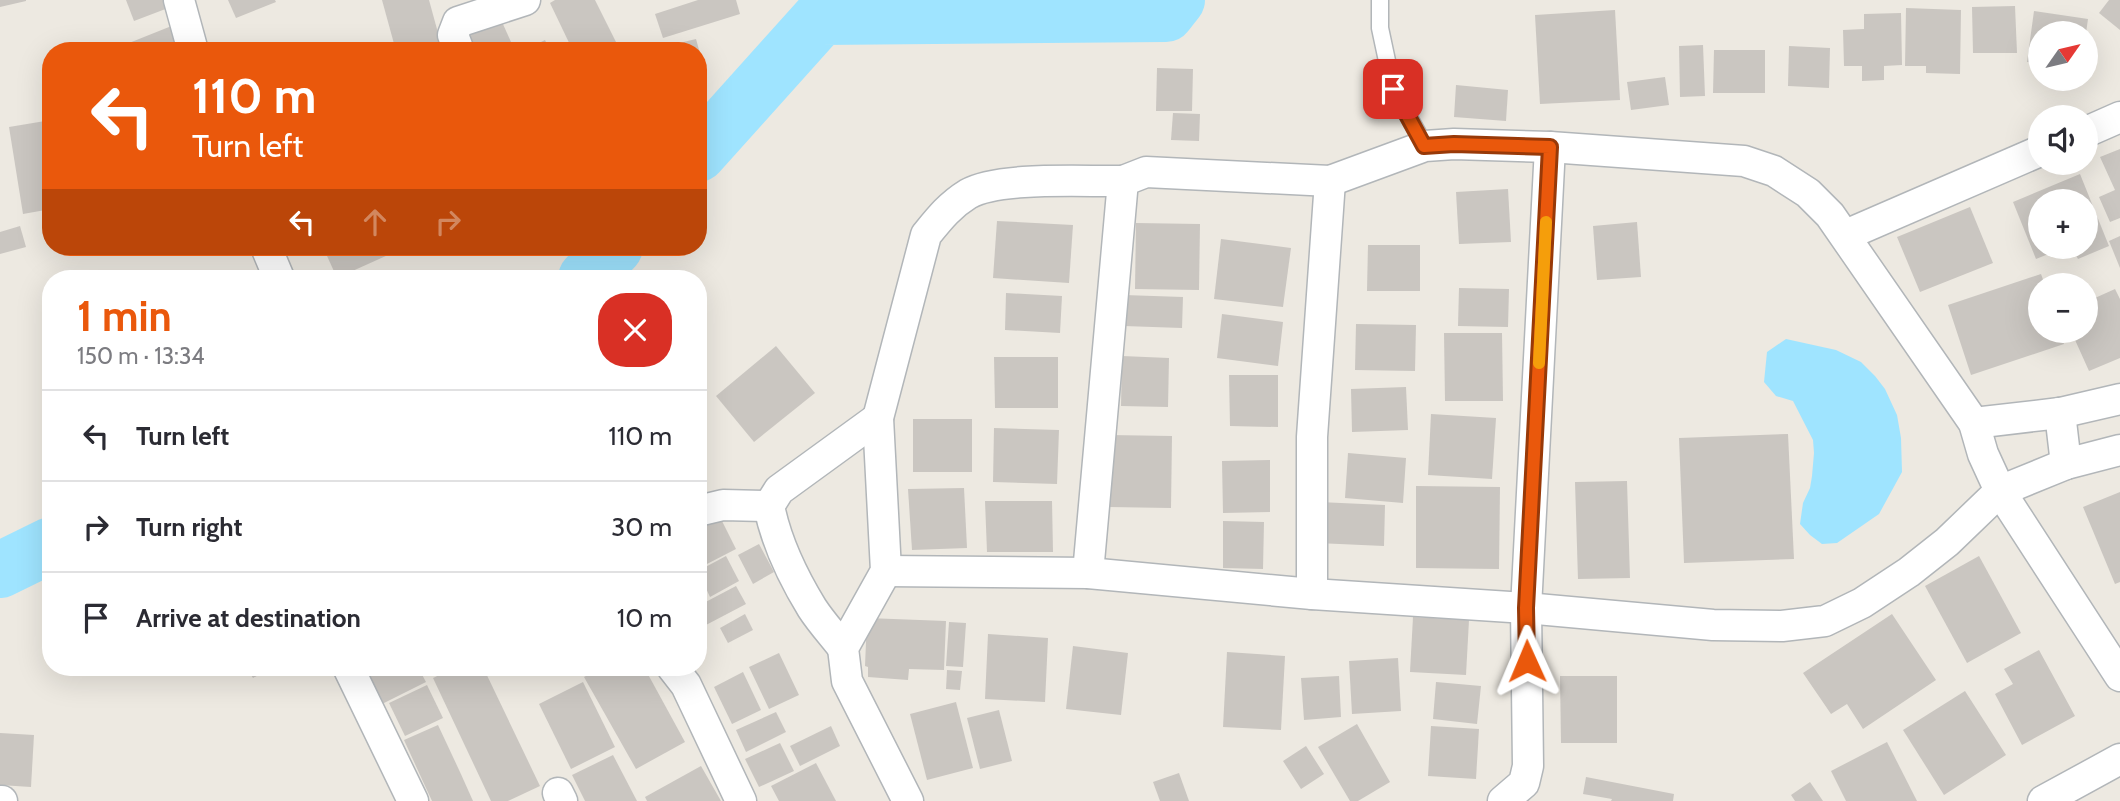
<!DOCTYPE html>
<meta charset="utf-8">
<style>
body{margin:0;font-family:Cabin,sans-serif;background:#f2f2f3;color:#2b2b33;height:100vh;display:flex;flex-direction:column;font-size:26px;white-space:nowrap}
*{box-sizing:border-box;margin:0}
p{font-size:23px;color:#7c7c81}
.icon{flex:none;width:38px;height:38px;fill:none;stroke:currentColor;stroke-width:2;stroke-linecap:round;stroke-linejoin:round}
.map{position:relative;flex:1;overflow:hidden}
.side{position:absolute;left:42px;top:270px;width:665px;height:406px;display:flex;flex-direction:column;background:#fff;border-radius:28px;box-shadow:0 7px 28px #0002}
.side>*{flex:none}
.top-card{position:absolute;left:42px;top:42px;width:665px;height:214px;border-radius:28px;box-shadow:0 7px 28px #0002;background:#ea580c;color:#fff;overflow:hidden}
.needle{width:46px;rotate:56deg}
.buttons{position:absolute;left:2028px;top:21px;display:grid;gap:14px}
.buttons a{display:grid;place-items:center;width:70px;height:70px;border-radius:50%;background:#fff;box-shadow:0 7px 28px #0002;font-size:35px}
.pin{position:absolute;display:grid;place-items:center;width:60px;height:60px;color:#fff;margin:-30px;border-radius:14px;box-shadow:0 4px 10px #0006}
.me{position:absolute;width:77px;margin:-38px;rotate:359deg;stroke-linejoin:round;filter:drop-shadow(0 0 5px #0008)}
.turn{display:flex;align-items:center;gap:24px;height:147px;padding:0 35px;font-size:32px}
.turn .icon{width:91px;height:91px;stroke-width:2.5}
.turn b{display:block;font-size:49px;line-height:60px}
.lanes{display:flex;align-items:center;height:66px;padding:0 35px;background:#0003;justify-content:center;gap:35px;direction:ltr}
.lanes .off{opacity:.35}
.round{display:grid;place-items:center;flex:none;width:74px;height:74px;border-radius:28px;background:#f2f2f3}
.summary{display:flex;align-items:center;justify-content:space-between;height:119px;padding:0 35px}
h1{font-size:42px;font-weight:700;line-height:52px;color:#ea580c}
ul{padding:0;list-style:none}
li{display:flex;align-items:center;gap:21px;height:91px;padding:0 35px;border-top:2px solid #e1e1e2}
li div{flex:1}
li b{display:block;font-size:26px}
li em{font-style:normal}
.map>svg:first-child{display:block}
</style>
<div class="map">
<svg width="2120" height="801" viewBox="0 0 2120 801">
<rect width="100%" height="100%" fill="#ede9e1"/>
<!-- water -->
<path fill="#9fe4ff" d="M1786,339L1836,350L1861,362L1875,376L1885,389L1897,415L1901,438L1902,472L1879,514L1837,543L1822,544L1810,535L1800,524L1803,503L1810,488L1812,476L1814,453L1813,440L1793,401L1776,396L1764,382L1767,352Z"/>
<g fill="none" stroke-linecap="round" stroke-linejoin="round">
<!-- river -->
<g stroke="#9fe4ff" stroke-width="56">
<path d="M698,154L821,17L1166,14L1177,0"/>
<path d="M586,278L615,247"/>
<path d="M0,570L51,545"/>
</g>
</g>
<!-- building -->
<g fill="#cac6c1">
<path d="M0,0H26V1L0,7Z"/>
<path d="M126,0H175L176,5L134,21Z"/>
<path d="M228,0H275L276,2L236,18Z"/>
<path d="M382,0H429L443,51H396Z"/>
<path d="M555,0H595L617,44L604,51H573L550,3Z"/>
<path d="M698,0H736L740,14L663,38L655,14Z"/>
<path d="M2109,0H2120V30L2099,13Z"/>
<path d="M2015,6L2017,53H1973L1972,7Z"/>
<path d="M1906,8L1961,10L1960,74L1926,73V66H1905Z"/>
<path d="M1615,10L1620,100L1540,104L1535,15Z"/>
<path d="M2034,11L2088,19L2086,33H2040V64L2027,62Z"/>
<path d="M498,13L515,51H465L456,31Z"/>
<path d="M1901,13L1902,65L1884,66V80L1862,81V66H1844L1843,30L1864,29V14Z"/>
<path d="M179,23L190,51H109Z"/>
<path d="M696,39L704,68L698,70V51H668L667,46Z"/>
<path d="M545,40L550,51H523Z"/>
<path d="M1703,45L1705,96L1680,97L1679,46Z"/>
<path d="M1789,46L1830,48L1829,88L1788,86Z"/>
<path d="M1714,50H1765V93H1713Z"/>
<path d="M1157,68L1193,69L1192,111H1156Z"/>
<path d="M1665,77L1669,105L1631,110L1627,82Z"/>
<path d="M1456,85L1508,90L1506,121L1454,117Z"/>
<path d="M1173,113L1200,114L1199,141L1171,140Z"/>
<path d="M51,120V209L23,214L9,127Z"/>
<path d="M2120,149V218L2110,222L2099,197L2115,190L2100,157Z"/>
<path d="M2080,174L2109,246L2078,259L2072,247H2086V201H2040V247H2066L2036,259L2013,202Z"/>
<path d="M1508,189L1511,242L1459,244L1456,192Z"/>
<path d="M1970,207L1993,263L1920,292L1897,237Z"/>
<path d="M997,221L1073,225L1069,283L993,278Z"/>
<path d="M1637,222L1641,277L1597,280L1593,226Z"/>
<path d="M1136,223L1200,224L1199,290L1135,289Z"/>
<path d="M20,226L26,247L0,254V232Z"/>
<path d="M2120,236V268L2109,241Z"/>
<path d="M1221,239L1291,248L1283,307L1214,299Z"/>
<path d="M1368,245H1420V291H1367Z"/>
<path d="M323,247H384L388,255L337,278Z"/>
<path d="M2041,274L2045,285H2040V331H2060L2064,344L1971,375L1948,305Z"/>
<path d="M1459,288L1509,289L1508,327L1458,326Z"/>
<path d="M2115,289L2120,299V358L2089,371L2071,331H2086V302Z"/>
<path d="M1006,293L1062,296L1060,333L1005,330Z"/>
<path d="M51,295V328L50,329L43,297Z"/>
<path d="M1124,295L1183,297L1182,328L1124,326Z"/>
<path d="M1222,314L1283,322L1278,366L1217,358Z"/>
<path d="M1356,324L1416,325L1415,371L1355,370Z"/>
<path d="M1444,333H1502L1503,401H1445Z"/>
<path d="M776,346L815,393L754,442L716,396Z"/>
<path d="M1122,356L1169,358L1168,407L1121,406Z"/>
<path d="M994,357H1058V408H995Z"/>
<path d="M1229,375H1278V427L1230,426Z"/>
<path d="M1406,387L1408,430L1352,432L1351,389Z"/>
<path d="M1431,414L1496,418L1492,479L1428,475Z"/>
<rect x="913" y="419" width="59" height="53"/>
<path d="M994,428L1059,430L1057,484L993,482Z"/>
<path d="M1788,434L1794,559L1684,563L1679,438Z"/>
<path d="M1109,435L1172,436L1171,508L1109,507Z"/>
<path d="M1348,453L1406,458L1403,503L1345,498Z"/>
<path d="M1270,460V512L1223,513L1222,461Z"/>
<path d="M1627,481L1630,578L1578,579L1575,482Z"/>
<path d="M1416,486L1500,487L1499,569L1416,568Z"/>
<path d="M964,488L967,548L912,550L908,489Z"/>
<path d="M2120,492V582L2115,584L2083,507Z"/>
<path d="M985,501H1052L1053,552H987Z"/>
<path d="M1319,502L1385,505L1384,546L1317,543Z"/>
<path d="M716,509L736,549L705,565L698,552V518Z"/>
<path d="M1223,521L1264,522L1263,569L1223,568Z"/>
<path d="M759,544L774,572L753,584L738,555Z"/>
<path d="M726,556L739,581L710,597L698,571Z"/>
<path d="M1979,556L2021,633L1967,663L1925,586Z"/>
<path d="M736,586L746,604L706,625L698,612V606Z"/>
<path d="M745,614L753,630L728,643L720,628Z"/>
<path d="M1892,614L1936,680L1863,729L1847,704L1831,714L1803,673Z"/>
<path d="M1413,617L1469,620L1466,675L1410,672Z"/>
<path d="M867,618L946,621L944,670L909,669L908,680L868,677V667L865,666Z"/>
<path d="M949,622L966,623L963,667L946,666Z"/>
<path d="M988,634L1048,638L1045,702L985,699Z"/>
<path d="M1073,646L1128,653L1121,715L1066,709Z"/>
<path d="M2039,650L2075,716L2022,745L1995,694L2013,684L2004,669Z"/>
<path d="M1227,652L1285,656L1281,730L1223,727Z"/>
<path d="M779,653L799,695L769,709L749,667Z"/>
<path d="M1398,658L1401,711L1352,714L1349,661Z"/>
<path d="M246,667H273L253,678Z"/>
<path d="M363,667H418L426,682L382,704Z"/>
<path d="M456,667H483L540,786L508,801H491L433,678Z"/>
<path d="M602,667H644L685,742L636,769L584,677Z"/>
<path d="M947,670L962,671L960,690L946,689Z"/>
<path d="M743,672L761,710L732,724L714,687Z"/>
<path d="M1339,676L1341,717L1304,720L1301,678Z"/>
<path d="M1560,676H1617V743H1561Z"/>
<path d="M583,682L615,747L571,769L539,704Z"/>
<path d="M1436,682L1481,686L1477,724L1433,719Z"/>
<path d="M427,685L443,718L405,736L389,703Z"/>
<path d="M1965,691L2006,755L1944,795L1903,730Z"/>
<path d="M956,702L973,768L927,780L910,714Z"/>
<path d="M999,710L1012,761L980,769L967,718Z"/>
<path d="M776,712L786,732L746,752L736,730Z"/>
<path d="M1357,724L1390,782L1358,801H1350L1318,747Z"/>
<path d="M438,725L460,772L473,801H432L426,788L404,740Z"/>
<path d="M831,726L840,746L800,766L790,746Z"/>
<path d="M1431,726L1479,729L1476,779L1428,776Z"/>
<path d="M0,733L34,735L31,787L0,785Z"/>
<path d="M1887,742L1917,801H1846L1831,771Z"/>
<path d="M780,743L794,771L759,787L745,759Z"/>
<path d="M1306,746L1324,774L1301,789L1283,761Z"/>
<path d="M613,755L637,801H585L572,775Z"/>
<path d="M816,763L836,801H779L771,786Z"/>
<path d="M701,766L721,801H647L645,797Z"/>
<path d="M1179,773L1189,801H1160L1153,782Z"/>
<path d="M1586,777L1674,794L1673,801H1611L1612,799L1583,794Z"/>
<path d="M1810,782L1823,801H1795L1791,795Z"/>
</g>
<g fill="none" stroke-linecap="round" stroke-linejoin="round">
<!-- lane casing -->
<g stroke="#b2b6b9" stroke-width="19">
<path id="lane" d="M1380,0V28L1393,89L1425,146"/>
</g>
<!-- street casing -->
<g stroke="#b2b6b9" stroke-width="33">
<g id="street">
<path d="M179,0L193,51"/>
<path d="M459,51L453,35L458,22L525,0"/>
<path d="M2086,132L2120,117"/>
<path d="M1846,235L2040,151"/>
<path d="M266,247L279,278"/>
<path d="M2060,413L2066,464"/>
<path d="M1974,423L2060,413L2120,399"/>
<path d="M698,511L723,505L769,506"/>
<path d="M886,571L1088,573L1312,594L1526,608L1713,625L1782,626L1825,621L1862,603L1909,572L1947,542L2000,491L2066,464L2120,450"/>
<path d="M1088,573L1123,181L1146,172L1330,181L1425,146L1454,144L1550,147L1744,161L1774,171L1808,193L1830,215L1974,423L1983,454L2000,491L2120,676"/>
<path d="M1312,594V437L1330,181"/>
<path d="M843,648C833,635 821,622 812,608C793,577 776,541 769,506L779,490L878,418"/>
<path d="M348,667L413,801"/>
<path d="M672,667L686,685L741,801"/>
<path d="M558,793L562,801"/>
<path d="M0,801H2"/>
<path d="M908,801L847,681L843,648L886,571L878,418L926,235C939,219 950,205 968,194C999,176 1085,182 1123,181"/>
<path d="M1503,801L1524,783L1528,766L1526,608L1550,147"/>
<path d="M2043,801L2120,759"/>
</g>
</g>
<!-- lane -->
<use href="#lane" stroke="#fff" stroke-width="16"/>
<!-- street -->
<use href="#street" stroke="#fff" stroke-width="30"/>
</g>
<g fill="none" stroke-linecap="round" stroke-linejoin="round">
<!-- route casing -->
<g stroke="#983908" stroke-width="18">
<path id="route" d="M1393,89L1424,146L1454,144L1550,147L1526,608L1527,661"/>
</g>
<!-- route -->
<use href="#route" stroke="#ea580c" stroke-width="12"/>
<!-- slow -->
<path stroke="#f59e0b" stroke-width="12" d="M1539,363L1546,222"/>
</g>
</svg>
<div class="buttons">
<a><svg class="needle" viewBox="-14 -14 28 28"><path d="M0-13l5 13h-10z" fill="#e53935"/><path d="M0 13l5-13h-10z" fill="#7c7c81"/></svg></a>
<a><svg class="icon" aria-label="sound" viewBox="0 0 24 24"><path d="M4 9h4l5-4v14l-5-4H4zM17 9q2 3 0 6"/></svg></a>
<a>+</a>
<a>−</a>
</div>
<div class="pin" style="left:1393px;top:89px;background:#d93025"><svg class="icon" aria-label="arrive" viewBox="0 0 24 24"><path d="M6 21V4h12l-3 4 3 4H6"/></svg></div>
<svg class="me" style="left:1527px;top:661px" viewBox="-20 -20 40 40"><path d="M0-17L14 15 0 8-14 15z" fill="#ea580c" stroke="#fff" stroke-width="4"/></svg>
<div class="top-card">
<div class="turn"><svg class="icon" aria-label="left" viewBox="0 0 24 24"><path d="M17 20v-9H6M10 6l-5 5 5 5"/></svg><div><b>110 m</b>Turn left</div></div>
<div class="lanes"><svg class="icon" aria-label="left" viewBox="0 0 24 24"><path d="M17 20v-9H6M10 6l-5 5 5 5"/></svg><svg class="icon off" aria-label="ahead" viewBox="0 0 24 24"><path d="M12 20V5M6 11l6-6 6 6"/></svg><svg class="icon off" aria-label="right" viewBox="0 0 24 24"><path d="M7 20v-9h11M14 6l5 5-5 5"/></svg></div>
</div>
<section class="side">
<div class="summary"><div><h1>1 min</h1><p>150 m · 13:34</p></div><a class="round" style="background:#d93025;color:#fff"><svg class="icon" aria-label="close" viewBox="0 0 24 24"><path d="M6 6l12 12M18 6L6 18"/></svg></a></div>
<ul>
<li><svg class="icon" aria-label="left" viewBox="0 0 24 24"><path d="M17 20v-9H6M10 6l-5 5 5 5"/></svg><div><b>Turn left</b></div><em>110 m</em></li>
<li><svg class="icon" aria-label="right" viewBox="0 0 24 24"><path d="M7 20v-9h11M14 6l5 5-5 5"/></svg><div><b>Turn right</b></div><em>30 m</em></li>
<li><svg class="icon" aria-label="arrive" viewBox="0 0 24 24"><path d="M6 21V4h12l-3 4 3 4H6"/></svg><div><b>Arrive at destination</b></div><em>10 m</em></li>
</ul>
</section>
</div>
